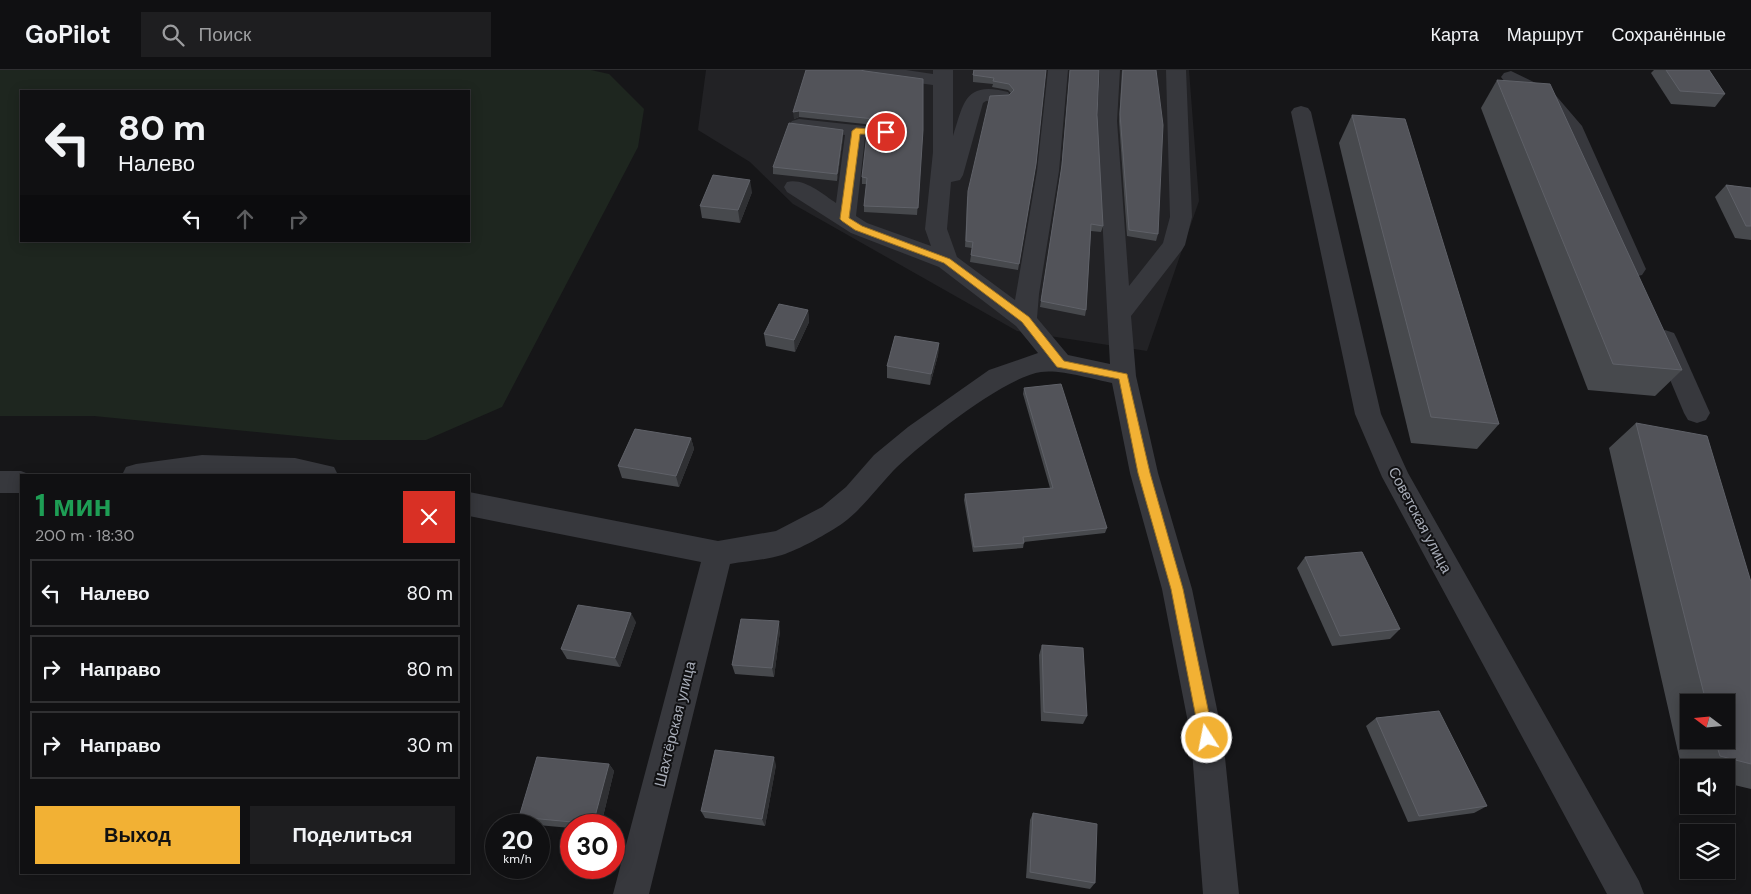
<!DOCTYPE html>
<html lang="ru">
<meta charset="utf-8">
<style>
body{margin:0;font-family:"DM Sans",sans-serif;background:#1e1e20;color:#f1f3f6;height:100vh;display:flex;flex-direction:column;font-size:19px;white-space:nowrap}
*{box-sizing:border-box;margin:0}
p{font-size:16px;color:#9c9d9f}
.icon{flex:none;width:28px;height:28px;fill:none;stroke:currentColor;stroke-width:2;stroke-linecap:round;stroke-linejoin:round}
.map{position:relative;flex:1;overflow:hidden}
.details{position:absolute;left:20px;top:404px;width:450px;height:400px;display:flex;flex-direction:column;background:#101012;border-radius:0px;box-shadow:0 2px 12px #0003,0 0 0 1px #303032}
.details>*{flex:none}
.top-card{position:absolute;left:20px;top:20px;width:450px;height:152px;border-radius:0px;box-shadow:0 2px 12px #0003,0 0 0 1px #303032;background:#101012;color:#f1f3f6;overflow:hidden}
.needle{width:32px;rotate:286deg}
.controls{position:absolute;left:1680px;top:624px;display:grid;gap:10px}
.controls a{display:grid;place-items:center;width:55px;height:55px;border-radius:0px;background:#101012;box-shadow:0 2px 12px #0003,0 0 0 1px #303032;font-size:25px}
.speed{position:absolute;left:485px;top:744px;display:flex;gap:10px;font-size:25px;font-weight:700;text-align:center}
.speed>*{display:grid;place-content:center;width:65px;height:65px;border-radius:50%;background:#101012;box-shadow:0 2px 12px #0003,0 0 0 1px #303032;line-height:1}
.speed small{font-size:12px;font-weight:400}
.speed .limit{border:8px solid #d22;background:#fff;color:#111}
.pin{position:absolute;display:grid;place-items:center;width:42px;height:42px;color:#fff;margin:-21px;border:2px solid #fff;border-radius:50%;box-shadow:0 1px 5px #0007}
.me{position:absolute;width:55px;margin:-28px;rotate:349deg;stroke-linejoin:round;filter:drop-shadow(0 0 4px #0008)}
.turn{display:flex;align-items:center;gap:18px;height:105px;padding:0 15px;font-size:22px}
.turn .icon{width:65px;height:65px;stroke-width:2.5}
.turn b{display:block;font-size:35px;line-height:42px}
.lanes{display:flex;align-items:center;height:48px;padding:0 15px;background:#0003;justify-content:center;gap:25px;direction:ltr}
.lanes .off{opacity:.35}
.round{display:grid;place-items:center;flex:none;width:52px;height:52px;border-radius:0px;background:#1e1e20}
.summary{display:flex;align-items:center;justify-content:space-between;height:85px;padding:0 15px}
h1{font-size:30px;font-weight:700;line-height:38px;color:#1e9e55}
.primary-button{display:flex;gap:10px;margin-top:auto;padding:10px 15px}
.primary-button a{flex:1;height:58px;border-radius:0px;background:#f2b134;color:#111;font-size:20px;font-weight:700;line-height:58px;text-align:center}
.primary-button a+a{background:#1e1e20;color:#f1f3f6}
ul{padding:0;list-style:none}
li{display:flex;align-items:center;gap:15px;height:68px;margin:0 10px 8px;padding:0 5px;border:2px solid #303032;border-radius:0px}
li div{flex:1}
li b{display:block;font-size:19px}
li em{font-style:normal}
header{display:flex;align-items:center;gap:30px;box-sizing:border-box;height:70px;padding:0 25px;background:#101012;border-bottom:1px solid #303032}
header strong{font-size:24px}
nav{display:flex;gap:28px;margin-inline-start:auto;font-size:18px}
.search{width:350px;height:45px;background:#1e1e20;display:flex;align-items:center;gap:12px;box-sizing:border-box;padding:0 18px;border-radius:0px;color:#9c9d9f;font-size:19px}
.map>svg:first-child{display:block}
</style>
<header>
<strong>GoPilot</strong>
<div class="search"><svg class="icon" aria-label="search" viewBox="0 0 24 24"><circle cx="10" cy="10" r="6"/><path d="M15 15l6 6"/></svg>Поиск</div>
<nav><a>Карта</a><a>Маршрут</a><a>Сохранённые</a></nav>
</header>
<div class="map">
<svg width="1751" height="824" viewBox="0 0 1751 824">
<rect width="100%" height="100%" fill="#161618"/>
<!-- built -->
<path fill="#222225" d="M706,0H1189L1199,131L1147,281L1017,261L793,134L750,92L698,60Z"/>
<!-- green -->
<path fill="#1e261f" fill-rule="evenodd" d="M0,0H591L609,4L644,39L638,77L502,337L426,370H338L94,346H0ZM21,21H469V171H21Z"/>
<g fill="none" stroke-linecap="round" stroke-linejoin="round">
<!-- minor -->
<g fill="#37383d" fill-rule="evenodd">
<path d="M855,0H906L933,4V0H953V66C964,32 965,11 1008,22L1011,26L1008,30L986,31L983,33L963,105L960,110L951,112L947,159L957,187L1015,230L1037,101L1048,0H1068L1059,101L1039,224L1037,248L1068,285L1110,294L1097,51L1100,0H1120L1117,51L1129,216L1163,173L1170,147L1166,0H1186L1192,147L1185,175L1182,180L1131,246L1136,306L1158,403L1192,519L1223,668L1239,824H1203L1191,668L1162,519L1130,403L1112,313C1093,309 1059,299 1041,302C1004,307 920,374 893,401C876,419 863,438 843,453C829,463 798,480 782,485C766,490 747,491 730,494L649,824H613L701,492L469,446V422L718,471L776,461L822,437L846,417L874,385L908,357L989,300L1038,283L1016,256L939,197L851,163L787,122L784,117L787,112C805,108 822,124 836,133L845,65L792,59L789,55L792,51L799,49L893,59L896,63L893,67L886,69L865,67L856,146L867,153L931,176L925,159L933,82V15L865,6L858,4Z"/>
<path d="M1511,1L1552,21L1582,56L1646,199L1642,205L1634,207L1626,205L1563,58L1538,29L1504,11L1501,7L1504,3Z"/>
<path d="M1301,36L1308,38L1311,42L1381,344L1408,403L1639,811L1644,824H1607L1382,407L1355,344L1291,42L1294,38Z"/>
<path d="M1665,260L1674,263L1677,269L1710,343L1706,350L1697,353L1688,350L1684,343L1653,269L1656,263Z"/>
<path d="M202,385L295,388L334,397L338,405H122L126,397L136,394Z"/>
<path d="M0,401H21L31,405H21V423H0Z"/>
</g>
</g>
<!-- wall -->
<g fill="#47494d" fill-rule="evenodd">
<path d="M806,0L923,60L917,145L864,142V136L867,114H862V107L887,64L895,62L896,60L893,57L799,47L794,49Z"/>
<path d="M973,0H1046L1036,94L1018,200L970,192L972,178L965,177L967,128L1009,25L1011,23L1008,20L992,17L993,14L973,12Z"/>
<path d="M1070,0H1099L1097,45L1103,156L1101,162L1091,161L1086,240L1085,246L1040,237L1061,101Z"/>
<path d="M1122,0H1156L1158,164L1156,171L1127,166L1119,51Z"/>
<path d="M1654,0H1709L1725,24L1715,37L1671,34L1651,3Z"/>
<path d="M1497,10L1682,300L1655,326L1588,320L1481,38Z"/>
<path d="M1352,45L1499,354L1477,379L1411,373L1339,73Z"/>
<path d="M843,67L837,111L773,104V97Z"/>
<path d="M1726,115L1751,118V170L1735,168L1715,127Z"/>
<path d="M752,122L740,153L702,148L700,136Z"/>
<path d="M808,240L809,252L795,282L766,276L764,264Z"/>
<path d="M939,273L938,285L930,315L887,308V296Z"/>
<path d="M1024,318L1107,458L1105,463L1024,472L1023,478L973,482L964,430L965,424L1050,418L1023,324Z"/>
<path d="M1636,353L1751,512V719L1726,713V698H1689V705L1683,704L1609,378ZM1689,632H1726V670H1689Z"/>
<path d="M691,368L694,379L679,417L622,408L618,396Z"/>
<path d="M1305,487L1400,559L1390,569L1332,576L1297,498Z"/>
<path d="M636,552L620,597L567,589L561,579Z"/>
<path d="M780,561L774,607L735,604L732,595Z"/>
<path d="M1042,575L1087,646L1083,654L1041,651L1039,585Z"/>
<path d="M1376,648L1487,736L1474,743L1408,752L1366,656Z"/>
<path d="M609,694L614,701L601,755H571V758L526,754L519,747Z"/>
<path d="M776,695L765,756L705,748L701,741Z"/>
<path d="M1033,743L1095,813L1090,819L1026,808L1030,750Z"/>
</g>
<!-- shaded-wall -->
<g fill="#2f3033">
<path d="M799,41V47L794,49L793,42Z"/>
<path d="M843,60V67L837,111V104Z"/>
<path d="M750,110L752,122L740,153L738,140Z"/>
<path d="M808,240L809,252L795,282L794,270Z"/>
<path d="M939,273L938,285L930,315L931,304Z"/>
<path d="M691,368L694,379L679,417L676,406Z"/>
<path d="M631,543L636,552L620,597L615,588Z"/>
<path d="M779,551L780,561L774,607L772,598Z"/>
<path d="M774,687L776,695L765,756L762,749Z"/>
<path d="M609,694L614,701L601,755H594L593,754Z"/>
</g>
<!-- building -->
<g fill="#525359" stroke="#5f6168">
<path d="M806,0H860L865,1L923,9V60L918,138L864,136L867,108L862,107L867,63L887,64L895,62L898,56L893,51L799,41L793,42Z"/>
<path d="M974,0H1046L1036,94L1019,194L971,185L973,172L966,171L968,121L990,26L1009,25L1014,20L1009,14L993,11L994,8L973,5Z"/>
<path d="M1070,0H1099L1097,45L1103,156L1091,154L1086,240L1041,231L1062,95Z"/>
<path d="M1123,0H1156L1163,55L1158,164L1129,160L1120,44Z"/>
<path d="M1666,0H1709L1725,24L1680,21Z"/>
<path d="M1497,10L1550,14L1682,300L1613,294Z"/>
<path d="M1352,45L1405,49L1499,354L1431,347Z"/>
<path d="M789,53L843,60L837,104L773,97Z"/>
<path d="M713,105L750,110L738,140L700,136Z"/>
<path d="M1726,115L1751,118V156H1746Z"/>
<path d="M779,234L808,240L794,270L764,264Z"/>
<path d="M895,266L939,273L931,304L887,296Z"/>
<path d="M1061,314L1107,458L1023,467L1024,473L974,477L965,424L1053,418L1024,318Z"/>
<path d="M1636,353L1707,366L1751,512V694L1720,686L1715,670H1726V632H1706Z"/>
<path d="M635,359L691,368L676,406L618,396Z"/>
<path d="M1362,482L1400,559L1340,566L1305,487Z"/>
<path d="M578,535L631,543L615,588L561,579Z"/>
<path d="M741,549L779,551L772,598L732,595Z"/>
<path d="M1042,575L1083,578L1087,646L1044,642Z"/>
<path d="M1439,641L1487,736L1419,746L1376,648Z"/>
<path d="M715,680L774,687L762,749L701,741Z"/>
<path d="M537,687L609,694L593,754L519,747Z"/>
<path d="M1033,743L1097,754L1095,813L1030,802Z"/>
</g>
<!-- route -->
<path fill="#f2b134" stroke="#9d7322" d="M856,58L886,60L891,62L886,65L860,64L849,148L862,156L950,189L1029,247L1064,291L1127,304L1150,403L1183,519L1214,668L1212,673L1207,675L1202,673L1200,668L1171,519L1138,403L1119,309L1057,297L1022,252L944,193L855,160L842,151L840,149L852,61Z"/>
<g text-anchor="middle" stroke-width="4" stroke-linejoin="round" paint-order="stroke">
<!-- street labels -->
<g font-size="15" fill="#a8adb8" stroke="#111113">
<text transform="translate(1420 450) rotate(62)" y="5">Советская улица</text>
<text transform="translate(675 654) rotate(-76)" y="5">Шахтёрская улица</text>
</g>
</g>
</svg>
<div class="controls">
<a><svg class="needle" viewBox="-14 -14 28 28"><path d="M0-13l5 13h-10z" fill="#e53935"/><path d="M0 13l5-13h-10z" fill="#9c9d9f"/></svg></a>
<a><svg class="icon" aria-label="sound" viewBox="0 0 24 24"><path d="M4 9h4l5-4v14l-5-4H4zM17 9q2 3 0 6"/></svg></a>
<a><svg class="icon" aria-label="layers" viewBox="0 0 24 24"><path d="M12 4l9 5-9 5-9-5zM3 14l9 5 9-5"/></svg></a>
</div>
<div class="speed"><div>20<small>km/h</small></div><div class="limit">30</div></div>
<div class="pin" style="left:886px;top:62px;background:#d93025"><svg class="icon" aria-label="arrive" viewBox="0 0 24 24"><path d="M6 21V4h12l-3 4 3 4H6"/></svg></div>
<svg class="me" style="left:1207px;top:668px" viewBox="-20 -20 40 40"><circle r="17" fill="#f2b134" stroke="#fff" stroke-width="3"/><path d="M0-11L8 9 0 5-8 9z" fill="#fff"/></svg>
<div class="top-card">
<div class="turn"><svg class="icon" aria-label="left" viewBox="0 0 24 24"><path d="M17 20v-9H6M10 6l-5 5 5 5"/></svg><div><b>80 m</b>Налево</div></div>
<div class="lanes"><svg class="icon" aria-label="left" viewBox="0 0 24 24"><path d="M17 20v-9H6M10 6l-5 5 5 5"/></svg><svg class="icon off" aria-label="ahead" viewBox="0 0 24 24"><path d="M12 20V5M6 11l6-6 6 6"/></svg><svg class="icon off" aria-label="right" viewBox="0 0 24 24"><path d="M7 20v-9h11M14 6l5 5-5 5"/></svg></div>
</div>
<section class="details">
<div class="summary"><div><h1>1 мин</h1><p>200 m · 18:30</p></div><a class="round" style="background:#d93025;color:#fff"><svg class="icon" aria-label="close" viewBox="0 0 24 24"><path d="M6 6l12 12M18 6L6 18"/></svg></a></div>
<ul>
<li><svg class="icon" aria-label="left" viewBox="0 0 24 24"><path d="M17 20v-9H6M10 6l-5 5 5 5"/></svg><div><b>Налево</b></div><em>80 m</em></li>
<li><svg class="icon" aria-label="right" viewBox="0 0 24 24"><path d="M7 20v-9h11M14 6l5 5-5 5"/></svg><div><b>Направо</b></div><em>80 m</em></li>
<li><svg class="icon" aria-label="right" viewBox="0 0 24 24"><path d="M7 20v-9h11M14 6l5 5-5 5"/></svg><div><b>Направо</b></div><em>30 m</em></li>
</ul>
<div class="primary-button"><a>Выход</a><a>Поделиться</a></div>
</section>
</div>
